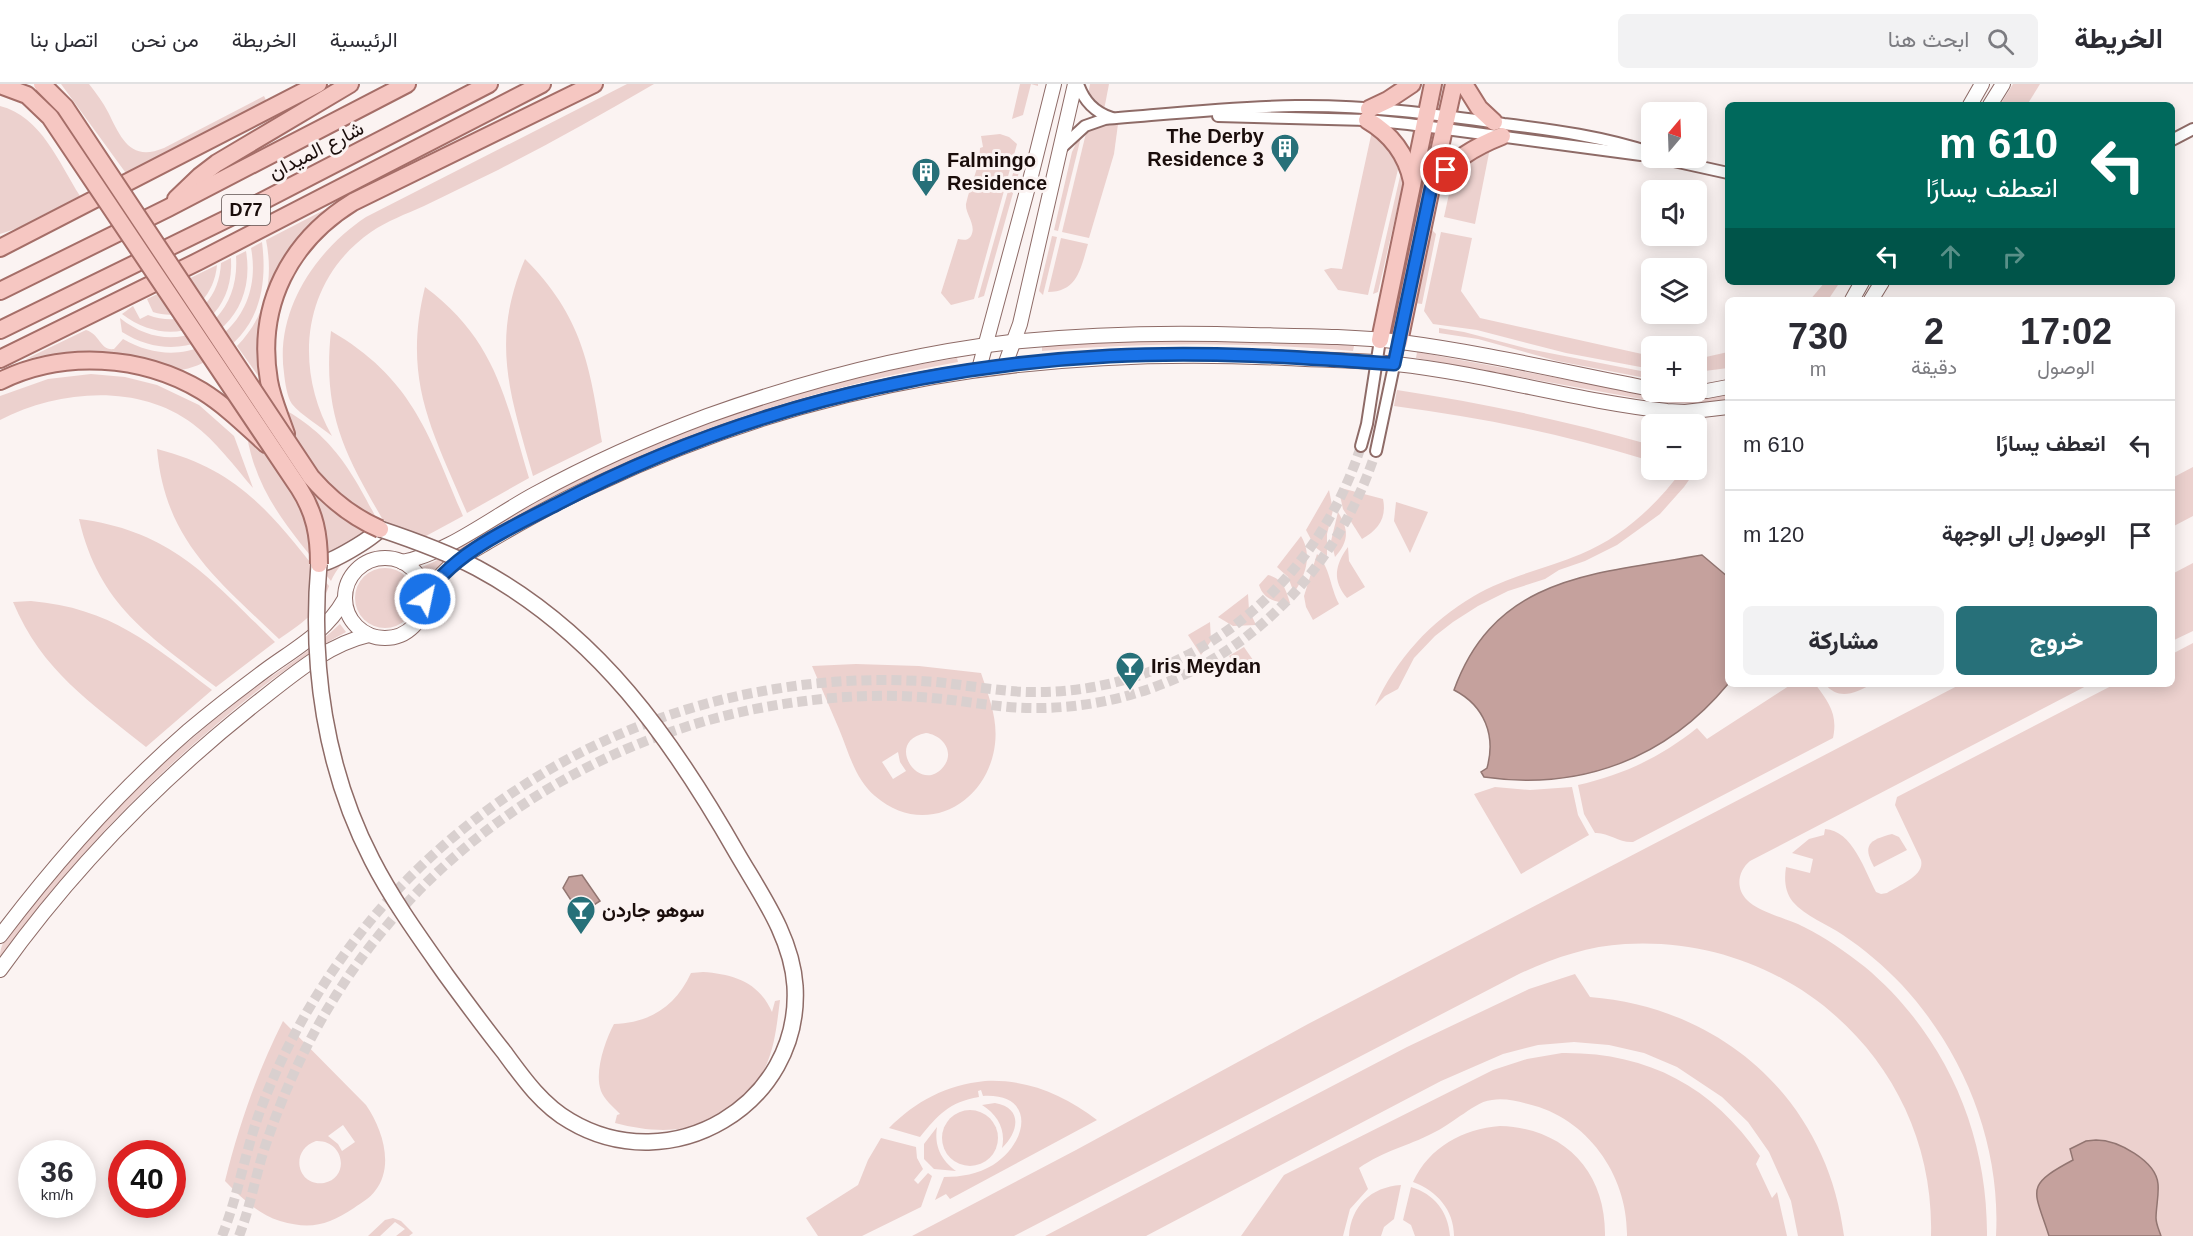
<!DOCTYPE html>
<html lang="ar">
<meta charset="utf-8">
<style>
body{margin:0;font-family:Helvetica,Vazirmatn,sans-serif;background:#f2f2f3;color:#2b2b33;direction:rtl;height:100vh;display:flex;flex-direction:column;font-size:22px;white-space:nowrap}
*{box-sizing:border-box;margin:0}
p{font-size:20px;color:#7c7c81}
.icon{flex:none;width:33px;height:33px;fill:none;stroke:currentColor;stroke-width:2;stroke-linecap:round;stroke-linejoin:round}
.map{position:relative;flex:1;overflow:hidden;direction:ltr}
.side{position:absolute;left:1725px;top:213px;width:450px;height:390px;display:flex;flex-direction:column;background:#fff;border-radius:9px;box-shadow:0 3px 15px #0003;direction:rtl}
.side>*{flex:none}
.guide{position:absolute;left:1725px;top:18px;width:450px;height:183px;border-radius:9px;box-shadow:0 3px 15px #0003;direction:rtl;background:#00695c;color:#fff;overflow:hidden}
.needle{width:39px;rotate:19deg}
.buttons{position:absolute;left:1641px;top:18px;display:grid;gap:12px}
.buttons a{display:grid;place-items:center;width:66px;height:66px;border-radius:9px;background:#fff;box-shadow:0 3px 15px #0003;font-size:30px}
.speed{position:absolute;left:18px;top:1056px;display:flex;gap:12px;font-size:30px;font-weight:700;text-align:center}
.speed>*{display:grid;place-content:center;width:78px;height:78px;border-radius:50%;background:#fff;box-shadow:0 3px 15px #0003;line-height:1}
.speed small{font-size:15px;font-weight:400}
.speed .limit{border:9px solid #d22;background:#fff;color:#111}
.pin{position:absolute;display:grid;place-items:center;width:51px;height:51px;color:#fff;margin:-26px;border:3px solid #fff;border-radius:50%;box-shadow:0 2px 6px #0007}
.me{position:absolute;width:66px;margin:-33px;rotate:34deg;stroke-linejoin:round;filter:drop-shadow(0 0 4px #0008)}
.turn{display:flex;align-items:center;gap:21px;height:126px;padding:0 18px;font-size:27px}
.turn .icon{width:78px;height:78px;stroke-width:2.5}
.turn b{display:block;font-size:42px;line-height:51px}
.lanes{display:flex;align-items:center;height:57px;padding:0 18px;background:#0003;justify-content:center;gap:30px;direction:ltr}
.lanes .off{opacity:.35}
.eta{display:flex;justify-content:space-evenly;align-items:center;height:102px;text-align:center}
.eta b{font-size:36px;font-weight:800;line-height:42px}
.action{display:flex;gap:12px;margin-top:auto;padding:12px 18px}
.action a{flex:1;height:69px;border-radius:9px;background:#277079;color:#fff;font-size:24px;font-weight:800;line-height:69px;text-align:center}
.action a+a{background:#f2f2f3;color:#2b2b33}
ul{padding:0;list-style:none}
li{display:flex;align-items:center;gap:18px;height:90px;padding:0 18px;border-top:2px solid #e1e1e2}
li div{flex:1}
li b{display:block;font-size:22px}
li em{font-style:normal}
header{display:flex;align-items:center;gap:36px;box-sizing:border-box;height:84px;padding:0 30px;background:#fff;border-bottom:2px solid #e1e1e2}
header strong{font-size:28px}
nav{display:flex;gap:33px;margin-inline-start:auto;font-size:21px}
.search{width:420px;height:54px;background:#f2f2f3;display:flex;align-items:center;gap:15px;box-sizing:border-box;padding:0 21px;border-radius:9px;color:#7c7c81;font-size:22px}
.map>svg:first-child{display:block}
</style>
<header>
<strong>الخريطة</strong>
<div class="search"><svg class="icon" aria-label="search" viewBox="0 0 24 24"><circle cx="10" cy="10" r="6"/><path d="M15 15l6 6"/></svg>ابحث هنا</div>
<nav><a>الرئيسية</a><a>الخريطة</a><a>من نحن</a><a>اتصل بنا</a></nav>
</header>
<div class="map">
<svg width="2193" height="1152" viewBox="0 0 2193 1152">
<rect width="100%" height="100%" fill="#fbf3f2"/>
<!-- green -->
<g fill="#ecd1ce" fill-rule="evenodd">
<path d="M61,0H89C96,9 103,18 108,28C121,54 130,78 164,64L264,12L267,18L128,92Z"/>
<path d="M627,0H654C602,30 551,59 498,86C473,98 449,110 424,122C406,130 387,137 371,148C302,196 293,283 332,352C321,343 301,331 292,320C287,313 285,298 284,289C275,226 316,166 366,133Z"/>
<path d="M1020,0H1038V2L1031,0L1023,31L1012,35Z"/>
<path d="M1090,0H1109L1104,26L1099,24L1088,11Z"/>
<path d="M2013,0H2040L2027,21H2000Z"/>
<path d="M0,22C41,32 59,79 80,112L18,144L0,150Z"/>
<path d="M1110,39L1118,40L1114,70L1089,154L1062,148L1087,45Z"/>
<path d="M1372,47L1379,51L1400,77L1368,211L1338,206L1324,186L1331,184L1342,185Z"/>
<path d="M1000,50L1009,53L1017,60L974,215L951,221L941,209L958,155C963,156 968,157 971,152C977,141 965,130 966,120C970,100 980,84 980,64L983,63L981,52Z"/>
<path d="M1079,53H1081L1058,147L1054,146L1072,68Z"/>
<path d="M1490,64L1475,140L1444,133L1454,87Z"/>
<path d="M1019,68L1021,81L984,212L978,214Z"/>
<path d="M1401,88L1403,94L1402,104L1378,208L1373,210Z"/>
<path d="M326,125L292,163L260,292L259,293L237,262C266,232 274,196 266,156Z"/>
<path d="M1432,146L1436,150L1422,220L1415,219Z"/>
<path d="M1441,148L1472,154L1461,207L1480,234L1651,272V285L1566,269L1477,246L1433,240L1424,227Z"/>
<path d="M1052,152L1057,153L1043,211L1039,207Z"/>
<path d="M1061,154L1088,160C1081,183 1078,208 1048,208Z"/>
<path d="M262,158C268,205 258,248 214,273C204,279 191,285 179,286C169,286 147,276 135,273C99,265 63,267 26,275L86,246C100,250 100,267 114,265L123,255C191,295 266,242 251,164Z"/>
<path d="M246,167C259,243 185,288 122,248L120,234C175,278 241,242 236,172Z"/>
<path d="M231,174C235,241 173,269 122,230L133,222L140,235L148,231C188,246 219,220 221,179Z"/>
<path d="M525,175C582,232 590,281 602,358L533,392C510,310 490,257 525,175Z"/>
<path d="M217,181C214,215 187,239 153,228L147,215Z"/>
<path d="M1825,198H1840L1828,216H1810Z"/>
<path d="M425,203C496,256 505,314 529,394L467,429C432,346 402,296 425,203Z"/>
<path d="M1439,244L1464,248L1529,265L1651,289V295L1557,277L1478,255L1439,249Z"/>
<path d="M331,247C413,295 428,350 463,432L426,452L394,455C351,380 321,338 331,247Z"/>
<path d="M1146,255L1302,257L1354,262L1353,267C1249,258 1146,258 1042,267V262Z"/>
<path d="M1417,268L1656,312L1698,314L1728,310V315L1692,320L1658,318L1416,274Z"/>
<path d="M1728,268V284L1697,288V275Z"/>
<path d="M957,274L958,278C807,305 661,353 526,428C492,447 455,465 428,493L422,483C465,465 503,434 544,412C673,342 813,297 957,274Z"/>
<path d="M91,290L125,293L157,301L199,321L234,352L253,404C234,382 216,357 193,340C138,299 59,306 0,336V312L48,295Z"/>
<path d="M244,306C330,341 347,377 387,455C363,458 341,475 331,497C279,433 242,394 244,306Z"/>
<path d="M1397,306C1483,319 1568,337 1651,361V367L1644,375C1562,350 1479,333 1394,322Z"/>
<path d="M157,365C244,387 276,436 329,502C320,528 301,540 279,555C218,496 165,457 157,365Z"/>
<path d="M2193,383V432L2172,443V394Z"/>
<path d="M1682,386H1696L1684,403L1660,430L1617,461L1585,477L1559,486L1545,495L1508,507L1478,522L1453,538L1435,552L1414,574L1398,605L1385,612L1375,622C1396,575 1430,538 1474,512C1507,492 1546,485 1581,470C1622,453 1657,421 1682,386Z"/>
<path d="M1341,404L1383,415C1387,434 1378,446 1362,455L1343,425L1339,407Z"/>
<path d="M1329,406L1333,426L1327,450V472L1315,463L1306,446Z"/>
<path d="M1396,418L1428,428L1410,469L1394,437Z"/>
<path d="M1338,428C1349,446 1349,457 1335,473L1331,457Z"/>
<path d="M79,435C173,447 211,496 275,558L216,603C150,552 99,522 79,435Z"/>
<path d="M1301,452C1313,472 1305,492 1294,509L1288,493L1277,483Z"/>
<path d="M1348,463L1349,477L1365,503L1347,514C1332,496 1335,481 1348,463Z"/>
<path d="M1317,470C1330,483 1330,503 1339,520L1313,536L1306,523L1304,512Z"/>
<path d="M2193,479V547L2172,557V490Z"/>
<circle cx="385" cy="514" r="30"/>
<path d="M1268,491C1283,495 1286,506 1290,519C1275,518 1264,516 1259,501Z"/>
<path d="M1248,510L1249,526L1256,541L1233,542L1218,533Z"/>
<path d="M31,517C111,524 151,560 212,606L146,663C90,618 42,587 13,518Z"/>
<path d="M1210,538L1211,557L1201,571L1188,551Z"/>
<path d="M340,540L346,548C299,573 257,606 217,640C135,709 63,787 0,873C0,852 22,833 35,817C90,745 157,681 228,625C264,595 306,572 340,540Z"/>
<path d="M2193,559V1152H1996C2001,1060 1964,968 1902,901C1884,882 1864,865 1843,851C1827,840 1805,832 1793,818C1785,808 1784,796 1786,783L1810,789L1813,775L1792,769L1809,755L1824,751L1825,745C1852,746 1865,787 1876,808L1881,810L1887,809C1899,801 1925,792 1921,776L1895,721L1897,713L2115,600H2172V570Z"/>
<path d="M1244,563L1253,576L1238,585L1229,572Z"/>
<path d="M856,580L919,582L981,589C989,613 998,635 995,660C988,720 924,755 875,712C855,695 849,669 839,645C830,624 821,603 812,582ZM926,649C942,651 955,667 944,682C921,713 882,657 926,649ZM898,668L900,678L906,687L893,695L882,678Z"/>
<path d="M1792,600H1815C1829,618 1838,631 1833,654L1633,758C1619,759 1608,748 1595,749L1584,730L1578,701C1623,691 1661,673 1697,644L1707,655Z"/>
<path d="M1825,600H1872C1855,609 1839,617 1825,600Z"/>
<path d="M1961,600H2090L1750,777C1738,787 1735,804 1747,816C1758,828 1789,835 1804,843C1826,854 1846,868 1865,883C1945,950 1988,1049 1987,1152H1931C1936,982 1793,850 1625,860C1587,862 1551,875 1517,891L1014,1152H912L1076,1066L1308,940Z"/>
<path d="M1495,703L1530,706L1572,703L1578,731L1589,751L1521,790L1474,710Z"/>
<path d="M1892,750L1899,753L1907,766L1874,783C1862,761 1869,756 1892,750Z"/>
<path d="M703,888C733,890 759,898 772,928L775,917L780,916C777,939 775,963 765,984C759,997 750,1006 740,1016C703,1050 661,1051 615,1039L617,1031L620,1030C613,1023 604,1015 601,1007C594,988 605,957 614,940C650,939 676,922 691,889Z"/>
<path d="M1575,890L1590,913C1724,924 1827,1017 1844,1152H1798L1791,1117L1769,1068L1748,1038L1722,1013L1677,983L1644,969L1609,961L1574,958L1538,961L1503,970L1441,997L1146,1152H1045L1407,963L1529,905Z"/>
<path d="M283,937L366,1021C382,1044 395,1082 375,1107C370,1114 361,1119 354,1124C328,1141 311,1146 280,1137C257,1130 241,1113 225,1097C239,1041 257,989 283,937ZM343,1041L355,1058L342,1067L338,1060L328,1052ZM316,1057C345,1056 350,1094 324,1099C297,1103 289,1066 316,1057Z"/>
<path d="M1562,969C1647,968 1712,1002 1760,1072L1756,1080L1772,1114L1777,1108L1787,1152H1627C1628,1092 1588,1034 1528,1020C1516,1017 1504,1014 1492,1016C1480,1017 1470,1026 1460,1032C1451,1038 1442,1045 1433,1049C1406,1063 1385,1066 1359,1084L1368,1105L1350,1125L1343,1152H1241L1284,1091L1493,986L1527,975Z"/>
<path d="M985,997C1027,995 1063,1010 1097,1036L950,1115L946,1110L935,1116L944,1093C961,1093 978,1090 993,1081C1028,1059 1037,1009 983,1012L981,1006L978,1007L979,1013C949,1018 938,1031 920,1053L889,1044C916,1017 946,1001 985,997Z"/>
<path d="M995,1019C1024,1024 1018,1049 1002,1064C1006,1046 998,1031 982,1021Z"/>
<circle cx="970" cy="1054" r="28"/>
<path d="M1500,1042C1564,1044 1606,1087 1605,1152H1454C1454,1126 1437,1107 1413,1098C1429,1063 1463,1045 1500,1042Z"/>
<path d="M937,1043C934,1062 941,1076 956,1087L934,1085L924,1075V1060Z"/>
<path d="M881,1054L916,1063L917,1074L923,1085L914,1096L918,1100L928,1089L932,1092L921,1123L862,1152H818L806,1134L858,1101L868,1076Z"/>
<path d="M1401,1101L1394,1135L1384,1143L1381,1152H1349C1351,1122 1371,1103 1401,1101Z"/>
<path d="M1411,1103C1434,1110 1448,1127 1450,1152H1415L1411,1141L1403,1136Z"/>
<path d="M393,1134L401,1137L413,1149L409,1152H396L405,1145L395,1138L380,1152H368L385,1136Z"/>
</g>
<!-- water -->
<g fill="#c5a19d" stroke="#927571" stroke-width="1.5">
<path d="M1702,471L1728,493V600C1666,675 1580,707 1484,693L1481,688L1487,684C1496,652 1485,622 1454,606C1496,490 1597,490 1702,471Z"/>
<path d="M582,791L600,817L580,830L563,804L569,793Z"/>
<path d="M2096,1056C2118,1056 2156,1077 2158,1100C2159,1112 2156,1123 2156,1134C2156,1140 2159,1146 2161,1152H2049C2034,1105 2024,1102 2073,1076L2070,1065L2086,1057Z"/>
</g>
<g fill="none" stroke-linecap="round" stroke-linejoin="round">
<!-- minor-tunnel -->
<g stroke="#d9d0cf" stroke-width="10" stroke-dasharray="10 5" stroke-linecap="butt">
<path d="M222,1152C238,1112 245,1068 260,1027C291,944 340,866 402,801C501,698 634,627 775,605C828,596 882,594 936,598C966,601 997,607 1027,608C1183,612 1315,507 1361,362"/>
<path d="M239,1152C251,1121 256,1088 267,1057C294,977 335,902 390,838C495,715 646,636 805,617C850,611 897,610 943,615C970,618 998,623 1026,624C1190,628 1327,520 1376,367"/>
</g>
<!-- minor casing -->
<g stroke="#8e6b67" stroke-width="14">
<g id="minor">
<path d="M1078,0C1084,17 1094,28 1112,34"/>
<path d="M1218,32L1367,36L1408,40L1641,71"/>
<path d="M2172,56L2193,45"/>
<path d="M1061,64L1085,42L1105,35C1168,30 1232,23 1296,22C1366,21 1435,30 1504,40C1554,46 1604,53 1652,69"/>
<path d="M1660,74L1728,89"/>
<path d="M1361,362L1367,340L1380,256"/>
<path d="M1376,367L1399,258"/>
</g>
</g>
<!-- tertiary casing -->
<g stroke="#8e6b67" stroke-width="16">
<g id="tertiary">
<path d="M1970,21L1982,0"/>
<path d="M1990,21L2003,0"/>
<path d="M1852,216L1862,198"/>
<path d="M1871,216L1882,198"/>
<path d="M1005,281L1020,240L1075,0"/>
<path d="M979,285L1031,92L1054,0"/>
<path d="M1674,308L1707,307L1728,303"/>
<circle cx="385" cy="514" r="40"/>
<path d="M402,478C446,470 494,432 535,410C590,380 648,354 707,332C805,297 907,270 1011,258C1090,250 1171,248 1252,251C1301,252 1352,252 1401,258C1485,269 1569,289 1652,305"/>
<path d="M425,515C431,503 439,492 449,483C462,472 478,464 493,455C527,435 561,416 597,400C818,295 1043,262 1285,274C1322,276 1360,276 1396,280C1487,290 1576,317 1667,327L1685,328L1728,323"/>
<path d="M0,852C56,778 118,708 188,647C213,626 240,605 267,585C296,564 326,548 344,516"/>
<path d="M0,886C73,784 156,699 254,621C289,594 325,561 369,551"/>
</g>
</g>
<!-- secondary casing -->
<g stroke="#8e6b67" stroke-width="18">
<path id="secondary" d="M319,480C333,478 371,455 380,445"/>
</g>
<!-- primary casing -->
<g stroke="#a56e68" stroke-width="20">
<g id="primary">
<path d="M1464,0L1479,24L1494,38"/>
<path d="M1369,25L1388,16L1412,0"/>
<path d="M1367,36C1391,50 1406,69 1412,97"/>
<path d="M1433,101C1451,77 1474,63 1502,52"/>
<path d="M176,115L200,92L217,79L350,0"/>
<path d="M0,164L318,0"/>
<path d="M0,207L168,124L407,0"/>
<path d="M0,246L251,123L489,0"/>
<path d="M1380,256L1433,0"/>
<path d="M1399,258L1431,104L1454,0"/>
<path d="M0,275L199,177L542,0"/>
<path d="M0,297C63,266 142,271 202,307C226,322 245,341 266,360"/>
<path d="M286,350C280,332 272,315 269,297C256,221 290,157 353,118L594,0"/>
</g>
</g>
<!-- minor -->
<use href="#minor" stroke="#fff" stroke-width="10"/>
<!-- tertiary -->
<use href="#tertiary" stroke="#fff" stroke-width="14"/>
<!-- secondary -->
<use href="#secondary" stroke="#fff" stroke-width="15"/>
<!-- primary -->
<use href="#primary" stroke="#f6c7c2" stroke-width="16"/>
<!-- secondary-bridge casing -->
<g stroke="#8e6b67" stroke-width="18" stroke-linecap="butt">
<path id="secondary-bridge" d="M319,480C310,581 325,685 372,776C393,817 420,854 446,891C465,917 484,943 504,968C523,994 542,1021 570,1037C671,1097 802,1021 795,902C792,854 762,812 738,771C672,655 598,549 477,484C446,468 413,456 380,445"/>
</g>
<!-- primary-bridge casing -->
<g stroke="#a56e68" stroke-width="20" stroke-linecap="butt">
<g id="primary-bridge">
<path d="M42,0L65,23L311,393C331,416 352,433 380,445"/>
<path d="M0,1L27,11L50,33L299,404C315,429 319,451 319,480"/>
</g>
</g>
<!-- secondary-bridge -->
<use href="#secondary-bridge" stroke="#fff" stroke-width="15"/>
<!-- primary-bridge -->
<use href="#primary-bridge" stroke="#f6c7c2" stroke-width="16"/>
</g>
<g fill="none" stroke-linecap="round" stroke-linejoin="round">
<!-- route casing -->
<g stroke="#114b97" stroke-width="15">
<path id="route" d="M425,515C448,471 514,442 557,420C728,330 917,282 1110,272C1204,267 1300,273 1394,280L1431,104L1446,86"/>
</g>
<!-- route -->
<use href="#route" stroke="#1a73e8" stroke-width="10"/>
</g>
<!-- icons -->
<defs>
<g id="building-pin" transform="scale(1.5)"><path d="M0 17L-7.5 6A9.5 9.5 0 1 1 7.5 6Z" fill="#277079" stroke="#fbf3f2"/><path d="M-4-6H4V6H1V3H-1V6H-4ZM-2.5-4.3h1.7v1.8h-1.7ZM.8-4.3h1.7v1.8H.8ZM-2.5-1h1.7V.8h-1.7ZM.8-1h1.7V.8H.8Z" fill="#fff"/></g>
<g id="bar-pin" transform="scale(1.5)"><path d="M0 17L-7.5 6A9.5 9.5 0 1 1 7.5 6Z" fill="#277079" stroke="#fbf3f2"/><path d="M-6-5H6L.8 .8V4.5H3.5V6h-7V4.5H-.8V.8Z" fill="#fff"/></g>
</defs>
<g fill-rule="evenodd">
<use href="#building-pin" x="1285" y="64"/>
<use href="#building-pin" x="926" y="88"/>
<use href="#bar-pin" x="1130" y="582"/>
<use href="#bar-pin" x="581" y="826"/>
</g>
<g text-anchor="middle" stroke-width="6" stroke-linejoin="round" paint-order="stroke">
<!-- shield labels -->
<rect fill="#fbf3f2" stroke="#5e5250" stroke-width="1.5" x="222" y="111" width="48" height="30" rx="4.5"/>
<g font-size="18" font-weight="bold" fill="#1a0d0b">
<text x="246" y="132">D77</text>
</g>
<!-- poi labels -->
<g font-size="20" font-weight="bold" fill="#1a0d0b" stroke="#fbf3f2" text-anchor="start">
<text x="1264" y="59" text-anchor="end">The Derby<tspan x="1264" dy="23">Residence 3</tspan></text>
<text x="947" y="83">Falmingo<tspan x="947" dy="23">Residence</tspan></text>
<text x="1151" y="589">Iris Meydan</text>
<text x="602" y="833">سوهو جاردن</text>
</g>
<!-- street labels -->
<g font-size="20" fill="#1a0d0b" stroke="#fbf3f2">
<text transform="translate(316 66) rotate(-27)" y="7">شارع الميدان</text>
</g>
</g>
</svg>
<div class="buttons">
<a><svg class="needle" viewBox="-14 -14 28 28"><path d="M0-13l5 13h-10z" fill="#e53935"/><path d="M0 13l5-13h-10z" fill="#7c7c81"/></svg></a>
<a><svg class="icon" aria-label="sound" viewBox="0 0 24 24"><path d="M4 9h4l5-4v14l-5-4H4zM17 9q2 3 0 6"/></svg></a>
<a><svg class="icon" aria-label="layers" viewBox="0 0 24 24"><path d="M12 4l9 5-9 5-9-5zM3 14l9 5 9-5"/></svg></a>
<a>+</a>
<a>−</a>
</div>
<div class="speed"><div>36<small>km/h</small></div><div class="limit">40</div></div>
<div class="pin" style="left:1446px;top:86px;background:#d93025"><svg class="icon" aria-label="arrive" viewBox="0 0 24 24"><path d="M6 21V4h12l-3 4 3 4H6"/></svg></div>
<svg class="me" style="left:425px;top:515px" viewBox="-20 -20 40 40"><circle r="17" fill="#1a73e8" stroke="#fff" stroke-width="3"/><path d="M0-11L8 9 0 5-8 9z" fill="#fff"/></svg>
<div class="guide">
<div class="turn"><svg class="icon" aria-label="left" viewBox="0 0 24 24"><path d="M17 20v-9H6M10 6l-5 5 5 5"/></svg><div><b>610 m</b>انعطف يسارًا</div></div>
<div class="lanes"><svg class="icon" aria-label="left" viewBox="0 0 24 24"><path d="M17 20v-9H6M10 6l-5 5 5 5"/></svg><svg class="icon off" aria-label="ahead" viewBox="0 0 24 24"><path d="M12 20V5M6 11l6-6 6 6"/></svg><svg class="icon off" aria-label="right" viewBox="0 0 24 24"><path d="M7 20v-9h11M14 6l5 5-5 5"/></svg></div>
</div>
<section class="side">
<div class="eta">
<div><b>17:02</b><p>الوصول</p></div>
<div><b>2</b><p>دقيقة</p></div>
<div><b>730</b><p>m</p></div>
</div>
<ul>
<li><svg class="icon" aria-label="left" viewBox="0 0 24 24"><path d="M17 20v-9H6M10 6l-5 5 5 5"/></svg><div><b>انعطف يسارًا</b></div><em>610 m</em></li>
<li><svg class="icon" aria-label="arrive" viewBox="0 0 24 24"><path d="M6 21V4h12l-3 4 3 4H6"/></svg><div><b>الوصول إلى الوجهة</b></div><em>120 m</em></li>
</ul>
<div class="action"><a>خروج</a><a>مشاركة</a></div>
</section>
</div>
